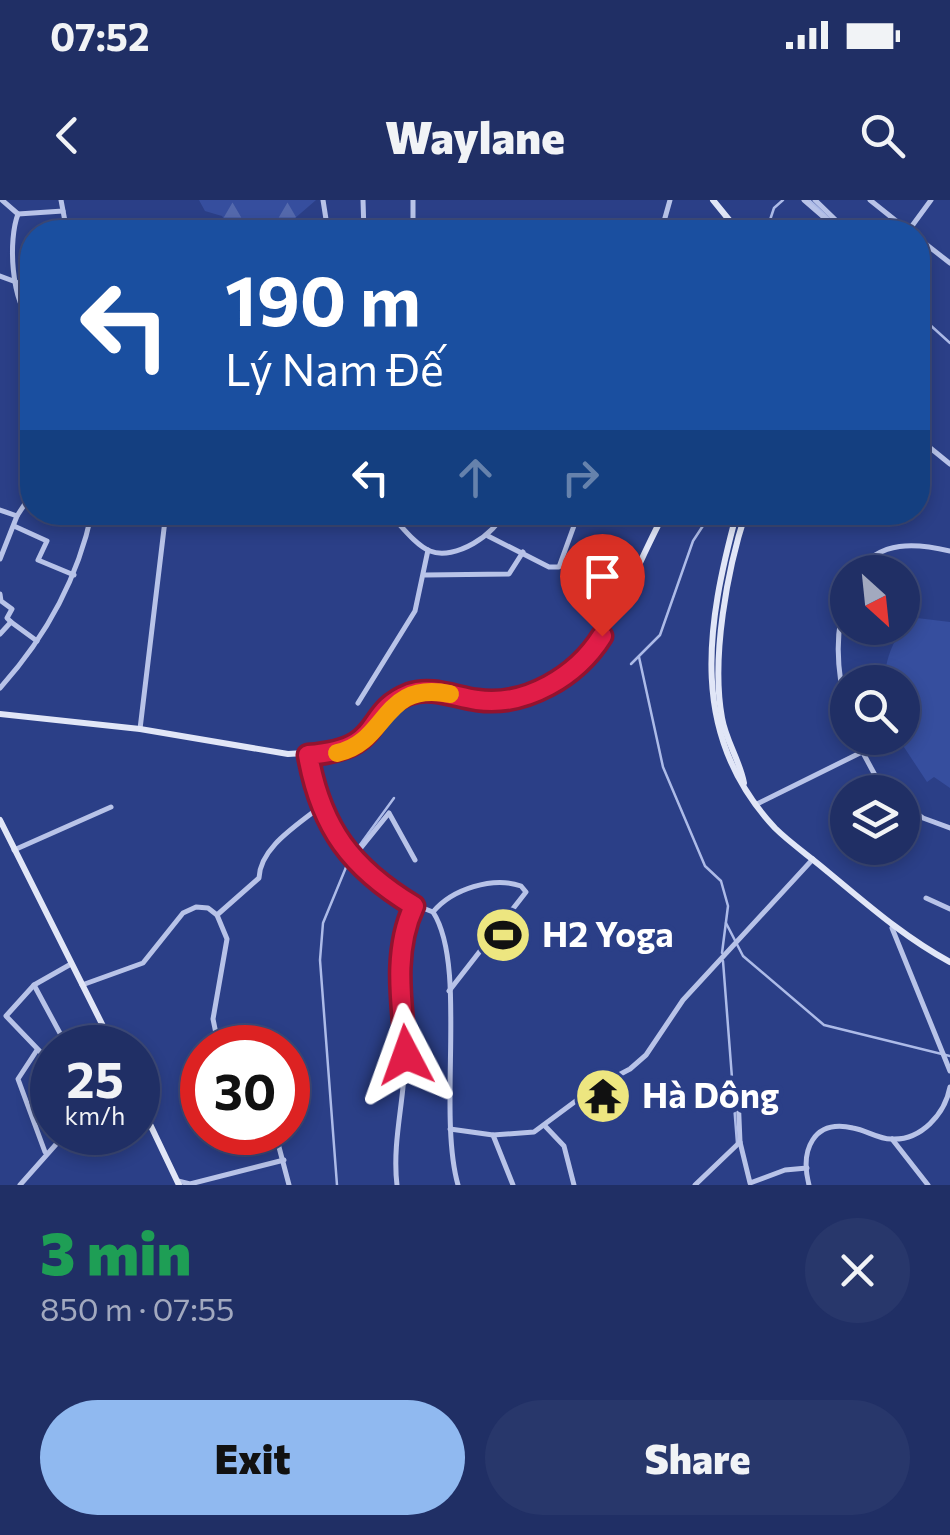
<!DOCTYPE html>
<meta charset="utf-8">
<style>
body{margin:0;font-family:Commissioner,sans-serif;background:#28376b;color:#f1f3f6;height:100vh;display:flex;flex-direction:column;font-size:38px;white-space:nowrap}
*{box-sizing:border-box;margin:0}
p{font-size:32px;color:#a2a9bf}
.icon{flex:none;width:55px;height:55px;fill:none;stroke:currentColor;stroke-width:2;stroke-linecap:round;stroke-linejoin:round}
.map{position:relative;height:985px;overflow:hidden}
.panel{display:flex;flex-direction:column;background:#202f65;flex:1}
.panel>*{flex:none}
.banner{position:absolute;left:20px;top:20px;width:910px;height:305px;border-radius:40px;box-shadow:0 5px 15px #0003,0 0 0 2px #3d4a79;background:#1a4fa0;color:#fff;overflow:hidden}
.needle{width:65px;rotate:153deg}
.controls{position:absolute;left:830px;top:355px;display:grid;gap:20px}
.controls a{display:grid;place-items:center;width:90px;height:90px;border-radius:50%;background:#202f65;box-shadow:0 5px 15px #0003,0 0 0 2px #3d4a79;font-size:50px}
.speed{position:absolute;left:30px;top:825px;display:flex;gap:20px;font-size:50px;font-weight:700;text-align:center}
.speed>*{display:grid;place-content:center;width:130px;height:130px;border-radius:50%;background:#202f65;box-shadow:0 5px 15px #0003,0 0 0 2px #3d4a79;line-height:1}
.speed small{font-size:25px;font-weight:400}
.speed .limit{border:15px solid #d22;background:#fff;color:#111}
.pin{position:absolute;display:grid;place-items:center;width:85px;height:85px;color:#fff;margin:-102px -42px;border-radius:50% 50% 50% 0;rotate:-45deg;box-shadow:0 0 10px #0007}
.pin .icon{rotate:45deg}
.me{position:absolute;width:110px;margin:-55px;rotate:356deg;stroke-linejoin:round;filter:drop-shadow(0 0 8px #0008)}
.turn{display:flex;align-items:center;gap:35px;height:210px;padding:0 40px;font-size:45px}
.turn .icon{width:130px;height:130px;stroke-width:2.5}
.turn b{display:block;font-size:70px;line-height:85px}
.lanes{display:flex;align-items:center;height:95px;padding:0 40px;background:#0003;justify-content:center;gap:50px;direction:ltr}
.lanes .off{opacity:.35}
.round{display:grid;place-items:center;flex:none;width:105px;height:105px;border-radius:52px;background:#28376b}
.headline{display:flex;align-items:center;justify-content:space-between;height:170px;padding:0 40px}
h1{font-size:60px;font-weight:800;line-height:75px;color:#1e9e55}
.button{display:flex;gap:20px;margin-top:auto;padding:20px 40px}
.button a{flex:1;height:115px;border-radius:60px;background:#90b9f0;color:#111;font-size:40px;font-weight:800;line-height:115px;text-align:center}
.button a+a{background:#28376b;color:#f1f3f6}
.status{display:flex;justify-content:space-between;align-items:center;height:70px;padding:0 50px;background:#202f65;direction:ltr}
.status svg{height:28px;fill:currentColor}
header{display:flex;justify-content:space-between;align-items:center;height:130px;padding:0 40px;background:#202f65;font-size:45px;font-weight:800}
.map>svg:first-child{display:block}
</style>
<div class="status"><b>07:52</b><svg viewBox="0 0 49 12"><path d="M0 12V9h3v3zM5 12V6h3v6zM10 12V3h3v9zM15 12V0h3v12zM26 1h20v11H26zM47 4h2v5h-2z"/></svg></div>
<header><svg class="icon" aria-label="back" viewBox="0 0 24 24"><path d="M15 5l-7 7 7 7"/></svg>Waylane<svg class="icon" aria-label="search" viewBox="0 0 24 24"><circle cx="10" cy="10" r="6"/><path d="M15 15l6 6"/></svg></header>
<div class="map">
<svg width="950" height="985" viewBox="0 0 950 985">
<defs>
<pattern id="forest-firs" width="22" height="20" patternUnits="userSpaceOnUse" patternTransform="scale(2.5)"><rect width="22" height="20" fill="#364e9e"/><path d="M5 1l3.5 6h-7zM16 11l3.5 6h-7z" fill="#5469ad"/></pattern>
</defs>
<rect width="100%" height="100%" fill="#2b3f87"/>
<!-- green -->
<path fill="#364e9e" d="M917,418L950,422V588L934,577L927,582L898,538H902V482H877L876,479H885C885,456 898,427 917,418Z"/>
<!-- forest -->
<path fill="url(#forest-firs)" d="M199,0H316L279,32H233L222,16L205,11Z"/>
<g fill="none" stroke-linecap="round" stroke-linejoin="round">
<!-- stream -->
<g stroke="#adbbe8" stroke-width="2.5">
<path d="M809,0L835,24"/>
<path d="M766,32L774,8L783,0"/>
<path d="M918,114L950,143"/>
<path d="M639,457L663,567L705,666L721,681L728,706L722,753"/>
<path d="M631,464L660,435L693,341L712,312"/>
<path d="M354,653L394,598"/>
<path d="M726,723L743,756L824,825L950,856"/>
<path d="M723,761L737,943"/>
<path d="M337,985L320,760L323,723L349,660"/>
</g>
<!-- minor -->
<g stroke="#b8c3e8" stroke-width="5">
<path d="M2,0L18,14"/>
<path d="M323,0L328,32"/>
<path d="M363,0L364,32"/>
<path d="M413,0V32"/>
<path d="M804,0L841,32"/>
<path d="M815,0L848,32"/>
<path d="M18,14C8,40 11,102 32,121"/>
<path d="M18,14L63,11"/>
<path d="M661,32L670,0"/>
<path d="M0,76L16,82"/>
<path d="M918,238L950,264"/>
<path d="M0,310L17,316L32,293"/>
<path d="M388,312C400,324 415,345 430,351C455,361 496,334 504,312"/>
<path d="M14,326L47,341L38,360L74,375"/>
<path d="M488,336L549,367H559L579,312"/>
<path d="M0,359L17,316"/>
<path d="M858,372C880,340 916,343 950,351"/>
<path d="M425,375L509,374L523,352"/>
<path d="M848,393C833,432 837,475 848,515"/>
<path d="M0,394L1,401L12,409L7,418L11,422"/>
<path d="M11,422L37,441"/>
<path d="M0,434L11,422"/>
<path d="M358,503L415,411L428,350"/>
<path d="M140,529L166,312"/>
<path d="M855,538L876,577L891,592"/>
<path d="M308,555C321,628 361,687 433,712C468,766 437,911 458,985"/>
<path d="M902,603L923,618L950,628"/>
<path d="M757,604L862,552"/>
<path d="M14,650L111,607"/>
<path d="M351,660L389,613L415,660"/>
<path d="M926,698L950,709"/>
<path d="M433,712C452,689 493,676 521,686L526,692L449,791"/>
<path d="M217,715L259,678C260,647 298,625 321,606"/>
<path d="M34,785L68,848"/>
<path d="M82,785L143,763L183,713L196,707L208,708L217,715L227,739L213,819L219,848"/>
<path d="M37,850L18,879L45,952"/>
<path d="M52,864L6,816L34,785L71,764"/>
<path d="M738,895L740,942L750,983L785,970L807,968"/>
<path d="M545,926L564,946L574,985"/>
<path d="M450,929L493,935L534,932L592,889L630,869L646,855L683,800L813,659"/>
<path d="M275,932L289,985"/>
<path d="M493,935L513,985"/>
<path d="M892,939L928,985"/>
<path d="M178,981L190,984L284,960"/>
<path d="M20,985L67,932"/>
<path d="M397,985C392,943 404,902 405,860C407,807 390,756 414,705"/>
<path d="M695,985L740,942"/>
</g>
<!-- tertiary -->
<g stroke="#b8c3e8" stroke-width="5">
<path d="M61,0L67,32"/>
<path d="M870,0L910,32"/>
<path d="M909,30L931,0"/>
<path d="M918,38L950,63"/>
<path d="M0,488C45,438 78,378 92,312"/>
<path d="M892,728L950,871"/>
<path d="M809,985C800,950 813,919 853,928C866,930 878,939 891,939C921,941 945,914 950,887"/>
</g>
<!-- secondary -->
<g stroke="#e1e6f7" stroke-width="6">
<path d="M713,0L739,32"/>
<path d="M737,312C706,426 688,535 775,628C791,644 811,657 828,672C868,705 904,737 950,762"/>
<path d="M0,514L140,529L288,554L351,550C373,537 382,508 405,496C430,482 461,500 487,501C593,504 624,387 665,312"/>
<path d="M744,583C740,561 726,541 722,518C711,458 727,370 746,312"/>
<path d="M0,620L114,848"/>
<path d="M138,899L179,985"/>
</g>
</g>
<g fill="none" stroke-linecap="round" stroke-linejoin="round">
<!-- route casing -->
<g stroke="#92132f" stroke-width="25">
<path id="route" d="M406,855C402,805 392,753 414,706C351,668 321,628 308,555C388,549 361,513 409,494C431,486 455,497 477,500C526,507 577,476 602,436"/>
</g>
<!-- route -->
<use href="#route" stroke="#e11d48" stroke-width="18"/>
<!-- slow -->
<path stroke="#f59e0b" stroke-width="18" d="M337,553C389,542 381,480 450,494"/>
</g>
<!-- icons -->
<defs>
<g id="stadium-disc" transform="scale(2.875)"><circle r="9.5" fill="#ede680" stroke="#2b3f87"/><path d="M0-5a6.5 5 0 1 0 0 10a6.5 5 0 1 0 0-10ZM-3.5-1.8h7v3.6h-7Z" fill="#111"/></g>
<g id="temple-disc" transform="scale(2.875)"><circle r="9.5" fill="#ede680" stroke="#2b3f87"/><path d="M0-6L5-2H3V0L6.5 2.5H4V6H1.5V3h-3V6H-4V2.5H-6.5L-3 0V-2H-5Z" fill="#111"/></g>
</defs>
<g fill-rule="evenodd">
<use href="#stadium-disc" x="503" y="735"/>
<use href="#temple-disc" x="603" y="896"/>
</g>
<g text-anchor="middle" stroke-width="10" stroke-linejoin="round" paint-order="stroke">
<!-- poi labels -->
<g font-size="35" font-weight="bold" fill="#fff" stroke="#2b3f87" text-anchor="start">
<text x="542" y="747">H2 Yoga</text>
<text x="642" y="908">Hà Dông</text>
</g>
</g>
</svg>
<div class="controls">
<a><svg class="needle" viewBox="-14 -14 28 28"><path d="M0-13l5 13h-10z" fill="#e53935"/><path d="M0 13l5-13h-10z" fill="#a2a9bf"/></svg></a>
<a><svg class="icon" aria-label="search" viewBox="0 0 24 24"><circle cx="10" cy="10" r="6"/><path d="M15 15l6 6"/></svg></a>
<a><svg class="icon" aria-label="layers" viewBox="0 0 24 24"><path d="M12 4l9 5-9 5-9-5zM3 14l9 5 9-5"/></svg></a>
</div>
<div class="speed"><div>25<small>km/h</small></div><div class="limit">30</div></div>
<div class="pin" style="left:602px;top:436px;background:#d93025"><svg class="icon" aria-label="arrive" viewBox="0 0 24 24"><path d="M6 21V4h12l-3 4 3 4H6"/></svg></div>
<svg class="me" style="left:406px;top:855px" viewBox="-20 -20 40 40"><path d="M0-17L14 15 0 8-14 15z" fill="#e11d48" stroke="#fff" stroke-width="4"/></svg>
<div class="banner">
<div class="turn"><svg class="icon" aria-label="left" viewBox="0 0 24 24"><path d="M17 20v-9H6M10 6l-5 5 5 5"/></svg><div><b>190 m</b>Lý Nam Đế</div></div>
<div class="lanes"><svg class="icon" aria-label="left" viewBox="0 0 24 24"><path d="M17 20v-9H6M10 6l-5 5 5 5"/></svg><svg class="icon off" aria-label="ahead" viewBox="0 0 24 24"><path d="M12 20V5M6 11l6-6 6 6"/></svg><svg class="icon off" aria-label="right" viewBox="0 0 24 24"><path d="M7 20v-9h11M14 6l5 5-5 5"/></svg></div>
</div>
</div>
<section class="panel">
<div class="headline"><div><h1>3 min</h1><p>850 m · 07:55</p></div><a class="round"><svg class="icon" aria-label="close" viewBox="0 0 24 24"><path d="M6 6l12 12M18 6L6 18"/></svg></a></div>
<div class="button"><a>Exit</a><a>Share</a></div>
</section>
